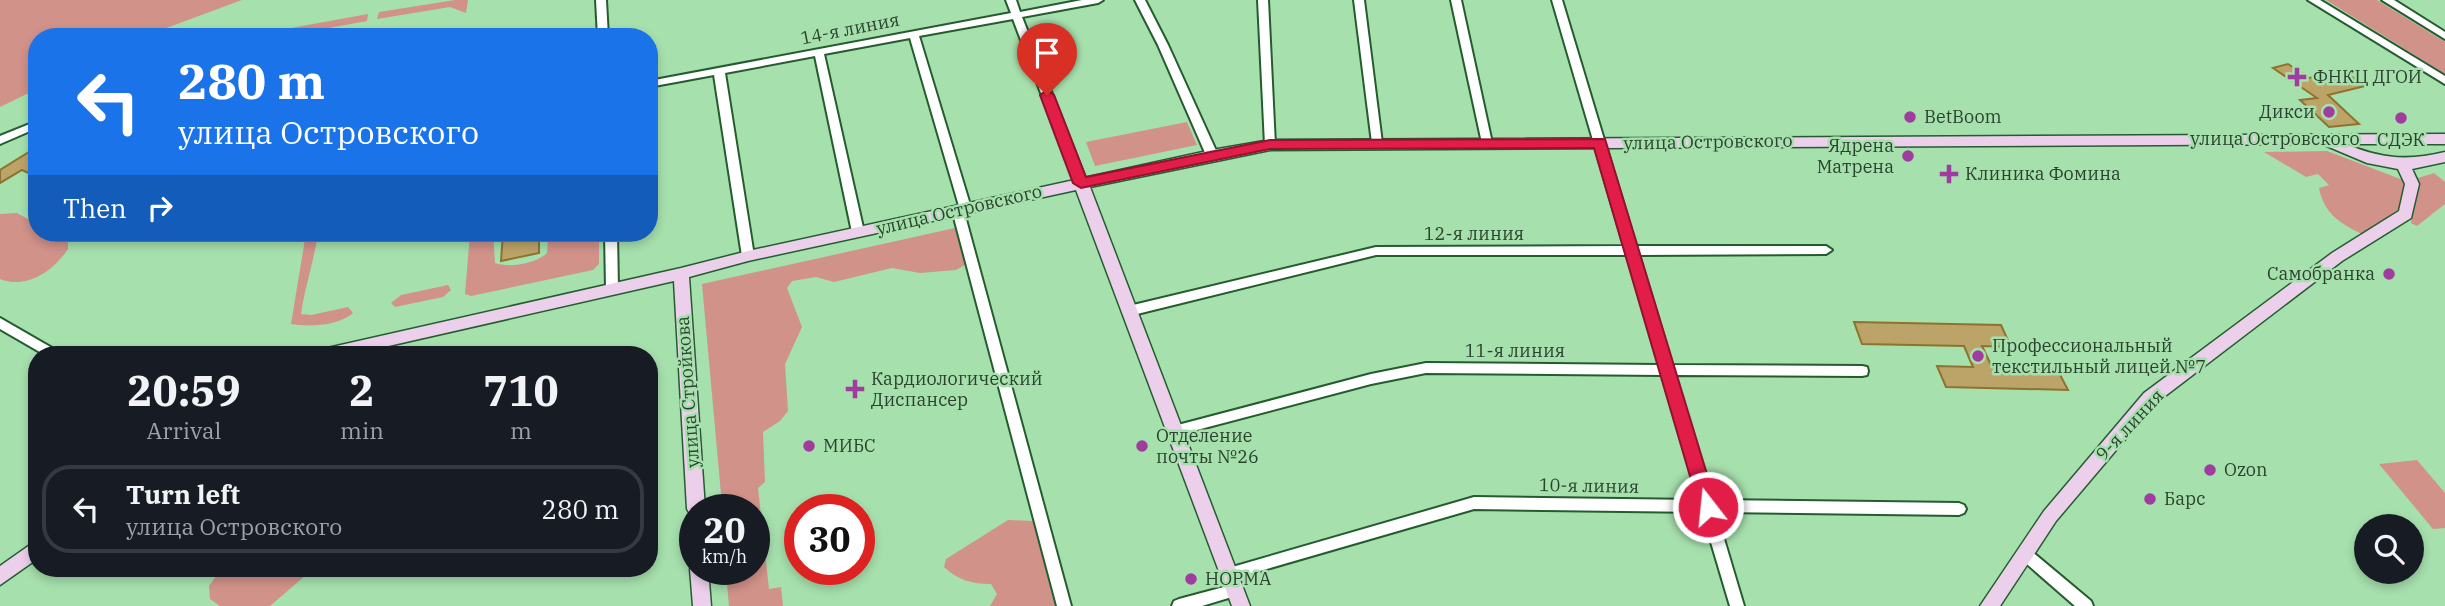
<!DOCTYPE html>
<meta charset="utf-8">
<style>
body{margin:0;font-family:"IBM Plex Serif",serif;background:#242831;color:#f1f3f6;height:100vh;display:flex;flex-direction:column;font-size:26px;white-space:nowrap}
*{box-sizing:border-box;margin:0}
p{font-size:23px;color:#9ea1a6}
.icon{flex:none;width:38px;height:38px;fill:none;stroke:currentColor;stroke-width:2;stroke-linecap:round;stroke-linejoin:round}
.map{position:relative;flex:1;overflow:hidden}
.details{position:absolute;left:28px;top:346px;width:630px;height:231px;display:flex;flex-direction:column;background:#171b24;border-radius:28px;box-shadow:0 4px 10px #0003}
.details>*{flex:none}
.hud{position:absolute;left:28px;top:28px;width:630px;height:214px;border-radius:28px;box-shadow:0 4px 10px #0003;background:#1a73e8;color:#fff;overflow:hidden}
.tools{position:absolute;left:2354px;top:514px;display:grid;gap:14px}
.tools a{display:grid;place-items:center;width:70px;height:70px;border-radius:50%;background:#171b24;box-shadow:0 4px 10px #0003;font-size:35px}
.speed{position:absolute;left:679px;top:494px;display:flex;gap:14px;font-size:35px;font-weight:700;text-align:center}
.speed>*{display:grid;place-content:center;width:91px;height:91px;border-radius:50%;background:#171b24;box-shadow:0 4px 10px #0003;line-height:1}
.speed small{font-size:18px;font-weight:400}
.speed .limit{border:10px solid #d22;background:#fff;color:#111}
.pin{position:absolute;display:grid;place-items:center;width:60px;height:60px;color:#fff;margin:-72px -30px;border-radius:50% 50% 50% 0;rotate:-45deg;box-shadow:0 0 7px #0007}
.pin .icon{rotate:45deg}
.me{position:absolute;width:77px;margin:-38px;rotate:344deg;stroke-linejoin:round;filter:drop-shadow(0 0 5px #0008)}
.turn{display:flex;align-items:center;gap:24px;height:147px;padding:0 35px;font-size:32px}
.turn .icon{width:91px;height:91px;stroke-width:2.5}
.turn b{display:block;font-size:49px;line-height:60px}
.then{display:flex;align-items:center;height:66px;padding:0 35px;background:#0003;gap:14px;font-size:26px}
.eta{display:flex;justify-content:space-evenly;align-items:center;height:119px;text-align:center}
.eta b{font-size:42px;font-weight:700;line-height:49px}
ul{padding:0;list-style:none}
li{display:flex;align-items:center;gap:21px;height:88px;margin:0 14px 10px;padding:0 21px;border:4px solid #363941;border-radius:28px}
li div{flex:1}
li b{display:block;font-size:26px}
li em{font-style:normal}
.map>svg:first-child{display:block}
</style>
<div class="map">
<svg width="2445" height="606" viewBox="0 0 2445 606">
<rect width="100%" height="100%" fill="#a6e0ad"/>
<!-- green -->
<g fill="#d19289">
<path d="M0,0H242L142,37H37V89L0,107Z"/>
<path d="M455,0H468L466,13L450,7L377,19L379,12Z"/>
<path d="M2326,0H2377L2445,42V74Z"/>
<path d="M368,14L367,21L279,37H241Z"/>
<path d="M1187,122L1197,145L1095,166L1086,142Z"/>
<path d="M2327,151L2403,180L2406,185L2399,209L2362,234C2339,223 2324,213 2319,188L2329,185L2318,174L2306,177L2264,152Z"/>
<path d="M2434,173L2445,182V204L2417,226L2411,223L2418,178Z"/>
<path d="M17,213L37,224V233H52L68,241V249C54,270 27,290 0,279V214Z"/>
<path d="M955,228L965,265L956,270L920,273L892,268L834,282L816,277L792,281L787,288L802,327L785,364L788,411L780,421L763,432L765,482L758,488L769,589L781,587L783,606H729L726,573L733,571V569H754V509H730L729,499L721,494L702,284Z"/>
<path d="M306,233H318C314,261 305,286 301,314L311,315L348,307L353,313C338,326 309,327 291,324Z"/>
<path d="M470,233H493L495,263C508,268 536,264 547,253L548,238L553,235L599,233V264L593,270L471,296L465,294Z"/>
<path d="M448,285L451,290L443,297L395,307L391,303L401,295Z"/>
<path d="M2417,460L2445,493V528L2433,529L2379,464Z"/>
<path d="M1008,520L1033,521L1055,606H990L997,594L991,584C972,584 958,580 944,567L946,559Z"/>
<path d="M221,569H313L270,606H220L210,599L209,586Z"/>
</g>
<!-- building -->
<g fill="#bca468" stroke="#8e732e" stroke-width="2">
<path d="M2288,64L2309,78L2342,70L2365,86L2328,95L2359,124L2329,127L2300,100L2317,98L2273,68Z"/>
<path d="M37,147V177L22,170L0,183V170Z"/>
<path d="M503,233H526V240L539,237V253L501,261Z"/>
<path d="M1854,322L2001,325L2011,347L1982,346L1992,367L2057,369L2068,390L1946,387L1937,366L1973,367L1964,346L1862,344Z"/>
</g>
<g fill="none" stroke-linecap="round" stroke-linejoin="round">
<!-- street casing -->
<g stroke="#245c30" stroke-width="4">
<g id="street">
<path d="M596,0H606L608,37H598Z"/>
<path d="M1006,0H1016L1020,12L1082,0H1103L1098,3L1022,17L1087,183L1081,187L1075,183L1013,19L919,36L971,208L969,211L964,212L1071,606H1057L952,210L954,207L959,206L910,38L824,54L864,232L858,236L852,232L815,56L725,73L754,256L748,260L742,256L714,75L649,87V81L1011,13Z"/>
<path d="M1135,0H1145L1168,45L1218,155L1216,158L1212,159L1206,155L1158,45Z"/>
<path d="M1258,0H1268L1275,145L1270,149L1265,145Z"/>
<path d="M1354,0H1364L1382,143L1377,147L1372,143Z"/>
<path d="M1451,0H1461L1492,143L1487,147L1482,143Z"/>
<path d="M1552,0H1562L1636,246H1826L1832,250L1826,254L1639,255L1672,365L1862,366L1867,367L1868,371L1867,375L1862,376L1675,375L1712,500L1959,503L1964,505L1966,509L1964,513L1959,515L1716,512L1744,606H1730L1702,512L1474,509L1229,580L1224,578L1222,574L1224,570L1229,568L1474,497L1699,500L1662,375L1426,373L1371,384L1174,436L1169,435L1167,431L1169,427L1174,426L1371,374L1426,363L1659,365L1627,255H1376L1129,316L1123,311L1129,306L1376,247L1624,246Z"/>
<path d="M2308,0H2320L2445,76V84Z"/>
<path d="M2382,0H2394L2445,32V39Z"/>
<path d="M37,121V128L0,144V136Z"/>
<path d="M605,233H617L618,288L612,292L606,288Z"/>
<path d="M0,318L59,352L61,355H45L0,329Z"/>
<path d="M2025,548L2030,550L2091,601L2093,606H2075L2020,558L2018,554L2020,550Z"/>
<path d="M1235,584L1240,585L1242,590L1240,595L1235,596L1202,606H1172L1174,601L1179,599Z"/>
</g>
</g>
<!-- secondary casing -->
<g stroke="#245c30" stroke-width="3">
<g id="secondary">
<path d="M2445,134V144H2346C2381,159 2408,161 2445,152V162L2412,169L2419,184L2411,218L2342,261L2156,403L2056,521L2000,606H1980L2044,511L2144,393L2332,253L2399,211L2405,184L2398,169L2367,163L2322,144L1270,150L1090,187L1250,606H1232L1076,190L748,261L689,277L705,509H695V516L690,514L687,509L674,281L349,355H315L317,351L323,349L681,268L748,251L1212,150L1270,140Z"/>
<path d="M37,540V559L0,585V566Z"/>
<path d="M695,562V569H708L711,606H693L690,569Z"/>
</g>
</g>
<!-- street -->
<use href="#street" fill="#fff" fill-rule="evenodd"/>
<!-- secondary -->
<use href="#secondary" fill="#ecd0eb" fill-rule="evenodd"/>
</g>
<!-- route -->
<path fill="#e11d48" stroke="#92132f" stroke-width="2" d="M1047,90L1054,95L1086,177L1270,140L1605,139L1717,507L1715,513L1708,515L1702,513L1699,507L1594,148L1270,149L1081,188L1073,183L1040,95Z"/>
<!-- markers -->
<g fill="#a03b9f" stroke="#a6e0ad" stroke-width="2.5">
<path d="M2293.5 66.5h7v7h7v7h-7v7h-7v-7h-7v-7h7z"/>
<circle cx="2329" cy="112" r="7"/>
<circle cx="1910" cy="117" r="7"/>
<circle cx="2401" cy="118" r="7"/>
<circle cx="1908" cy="156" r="7"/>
<path d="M1945.5 163.5h7v7h7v7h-7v7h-7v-7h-7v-7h7z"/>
<circle cx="2389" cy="274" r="7"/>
<circle cx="1978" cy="356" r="7"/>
<path d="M851.5 378.5h7v7h7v7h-7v7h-7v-7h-7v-7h7z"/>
<circle cx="809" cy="446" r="7"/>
<circle cx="1142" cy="446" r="7"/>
<circle cx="2210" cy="470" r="7"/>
<circle cx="2150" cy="499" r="7"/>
<circle cx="1191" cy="579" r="7"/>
</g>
<g text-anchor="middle" stroke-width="5" stroke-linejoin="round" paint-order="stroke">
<!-- street labels -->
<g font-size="18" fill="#2b432e" stroke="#a6e0ad">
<text transform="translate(850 29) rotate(-11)" y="6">14-я линия</text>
<text x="2275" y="145">улица Островского</text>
<text transform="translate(1708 142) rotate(-1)" y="6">улица Островского</text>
<text transform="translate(959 210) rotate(-13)" y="6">улица Островского</text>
<text x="1474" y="240">12-я линия</text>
<text x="1515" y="357">11-я линия</text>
<text transform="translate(688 392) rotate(-94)" y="6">улица Стройкова</text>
<text transform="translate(2130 425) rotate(-47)" y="6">9-я линия</text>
<text transform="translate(1589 486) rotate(1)" y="6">10-я линия</text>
</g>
<!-- poi labels -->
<g font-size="18" fill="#2b432e" stroke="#a6e0ad" text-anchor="start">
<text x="2313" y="83">ФНКЦ ДГОИ</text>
<text x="2315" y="118" text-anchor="end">Дикси</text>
<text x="1924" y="123">BetBoom</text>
<text x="2401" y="146" text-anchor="middle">СДЭК</text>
<text x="1894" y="152" text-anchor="end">Ядрена<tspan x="1894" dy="21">Матрена</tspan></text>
<text x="1965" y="180">Клиника Фомина</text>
<text x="2375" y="280" text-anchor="end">Самобранка</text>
<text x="1992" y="352">Профессиональный<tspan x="1992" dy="21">текстильный лицей №7</tspan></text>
<text x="871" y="385">Кардиологический<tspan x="871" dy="21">Диспансер</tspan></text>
<text x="1156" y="442">Отделение<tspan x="1156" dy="21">почты №26</tspan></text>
<text x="823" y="452">МИБС</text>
<text x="2224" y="476">Ozon</text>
<text x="2164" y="505">Барс</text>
<text x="1205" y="585">НОРМА</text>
</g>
</g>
</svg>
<div class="tools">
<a><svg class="icon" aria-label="search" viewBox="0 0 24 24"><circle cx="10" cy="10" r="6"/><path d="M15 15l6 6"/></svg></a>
</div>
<div class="speed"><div>20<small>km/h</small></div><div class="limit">30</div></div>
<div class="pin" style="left:1047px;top:95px;background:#d93025"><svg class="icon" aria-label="arrive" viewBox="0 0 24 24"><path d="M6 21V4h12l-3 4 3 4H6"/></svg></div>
<svg class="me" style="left:1708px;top:507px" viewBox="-20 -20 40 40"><circle r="17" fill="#e11d48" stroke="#fff" stroke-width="3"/><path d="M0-11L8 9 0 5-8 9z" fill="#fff"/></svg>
<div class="hud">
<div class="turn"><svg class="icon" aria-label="left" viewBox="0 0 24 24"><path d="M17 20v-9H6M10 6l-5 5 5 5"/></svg><div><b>280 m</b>улица Островского</div></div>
<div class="then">Then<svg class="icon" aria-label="right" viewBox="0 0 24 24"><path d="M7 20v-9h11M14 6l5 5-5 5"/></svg></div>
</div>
<section class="details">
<div class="eta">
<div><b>20:59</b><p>Arrival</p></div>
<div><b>2</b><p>min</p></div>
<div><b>710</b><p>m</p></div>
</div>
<ul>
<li><svg class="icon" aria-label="left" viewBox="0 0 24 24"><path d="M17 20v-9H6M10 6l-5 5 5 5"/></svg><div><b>Turn left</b><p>улица Островского</p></div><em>280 m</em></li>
</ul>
</section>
</div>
